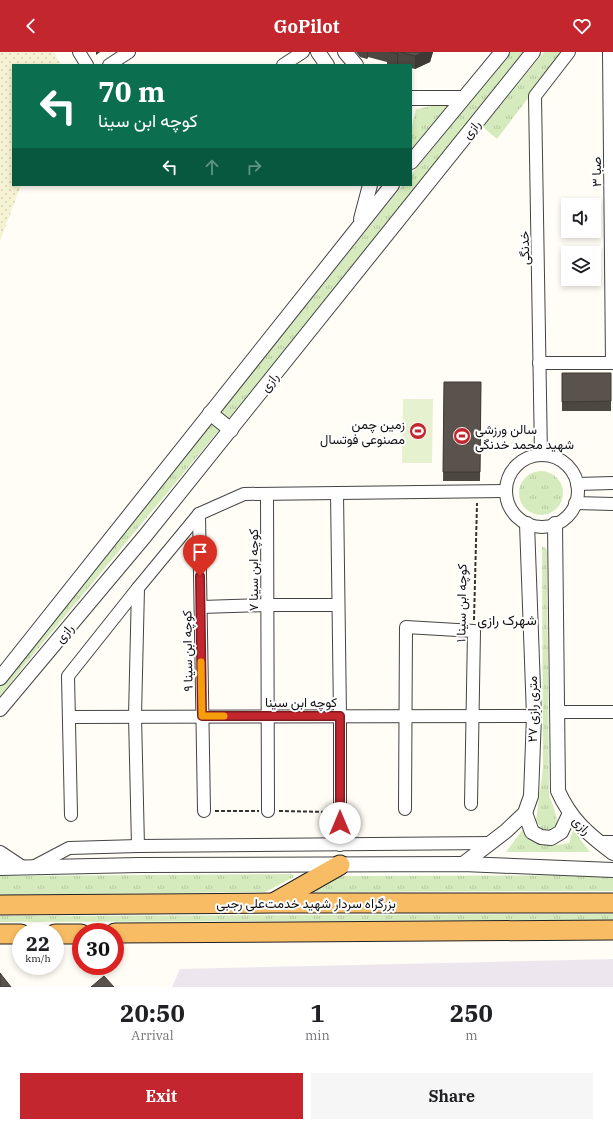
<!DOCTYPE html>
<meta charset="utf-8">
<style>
body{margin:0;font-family:"IBM Plex Serif",Vazirmatn,serif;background:#f6f6f6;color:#202124;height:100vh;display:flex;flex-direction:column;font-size:15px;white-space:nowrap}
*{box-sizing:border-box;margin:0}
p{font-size:13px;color:#757577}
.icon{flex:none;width:22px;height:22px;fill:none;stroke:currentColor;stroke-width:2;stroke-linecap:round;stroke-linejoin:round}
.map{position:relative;height:935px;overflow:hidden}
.drawer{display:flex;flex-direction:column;background:#fff;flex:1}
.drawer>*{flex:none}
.top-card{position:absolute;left:12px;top:12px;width:400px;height:122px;border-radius:0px;box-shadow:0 2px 6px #0003;background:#0b6e4f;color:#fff;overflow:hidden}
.controls{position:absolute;left:561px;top:146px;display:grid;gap:8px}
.controls a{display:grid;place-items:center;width:40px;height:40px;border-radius:0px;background:#fff;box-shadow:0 2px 6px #0003;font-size:20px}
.speed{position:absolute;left:12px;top:871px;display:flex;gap:8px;font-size:20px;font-weight:700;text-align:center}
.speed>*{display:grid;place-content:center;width:52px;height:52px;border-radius:50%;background:#fff;box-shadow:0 2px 6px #0003;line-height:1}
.speed small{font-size:10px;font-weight:400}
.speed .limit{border:6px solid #d22;background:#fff;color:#111}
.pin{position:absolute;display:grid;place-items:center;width:34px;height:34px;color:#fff;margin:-41px -17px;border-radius:50% 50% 50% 0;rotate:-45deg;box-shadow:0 0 4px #0007}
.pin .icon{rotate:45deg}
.me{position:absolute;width:44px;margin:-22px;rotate:0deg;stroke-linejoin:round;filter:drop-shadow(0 0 3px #0008)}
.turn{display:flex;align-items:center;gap:14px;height:84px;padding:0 20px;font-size:18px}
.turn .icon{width:52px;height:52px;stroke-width:2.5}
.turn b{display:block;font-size:28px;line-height:34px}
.lanes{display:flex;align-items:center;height:38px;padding:0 20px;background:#0003;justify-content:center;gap:20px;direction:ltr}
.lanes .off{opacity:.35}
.eta{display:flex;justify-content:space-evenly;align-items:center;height:68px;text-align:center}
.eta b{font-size:24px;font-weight:800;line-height:28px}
.cta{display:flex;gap:8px;margin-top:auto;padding:8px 20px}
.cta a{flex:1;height:46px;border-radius:0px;background:#c4262e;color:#fff;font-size:16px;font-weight:800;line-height:46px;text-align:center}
.cta a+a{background:#f6f6f6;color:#202124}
header{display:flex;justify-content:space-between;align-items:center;height:52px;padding:0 20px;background:#c4262e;color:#fff;font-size:18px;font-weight:800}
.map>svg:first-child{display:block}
</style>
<header><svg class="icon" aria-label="back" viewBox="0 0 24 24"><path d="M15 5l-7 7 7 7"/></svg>GoPilot<svg class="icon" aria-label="heart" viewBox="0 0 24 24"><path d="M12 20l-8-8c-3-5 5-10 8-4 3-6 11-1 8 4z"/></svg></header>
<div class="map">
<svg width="613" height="935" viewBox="0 0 613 935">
<defs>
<pattern id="farmland-dots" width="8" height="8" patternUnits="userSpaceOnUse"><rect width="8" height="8" fill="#f6f3d4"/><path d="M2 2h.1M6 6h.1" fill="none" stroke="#d2cfb5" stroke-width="1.8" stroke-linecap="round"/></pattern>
<pattern id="grass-tufts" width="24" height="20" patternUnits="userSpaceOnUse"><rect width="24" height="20" fill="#d5ebbd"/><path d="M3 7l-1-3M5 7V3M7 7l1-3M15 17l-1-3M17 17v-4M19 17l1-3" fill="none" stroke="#b6c8a1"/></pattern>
</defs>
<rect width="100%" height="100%" fill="#fffdf5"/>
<!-- industrial -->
<path fill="#eee6ef" d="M613,907V935H172L180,917Z"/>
<!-- farmland -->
<path fill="url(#farmland-dots)" d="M0,0H54L61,13H13V133H21L0,189Z"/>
<!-- grass -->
<g fill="url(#grass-tufts)">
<path d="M510,0H524L268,319L27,610L0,645V634L21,606L403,133H411V123Z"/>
<path d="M544,0H563L497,87L483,75Z"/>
<path d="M452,50L411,98V78L416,57Z"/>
<circle cx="541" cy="441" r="22"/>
<path d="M542,495H544L547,498L549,743C553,754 568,785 542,777L536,769L543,716Z"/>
<path d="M523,777C535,794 550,795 569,791L573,778L590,800H506Z"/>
<path d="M292,822L294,825L265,840L0,843V824Z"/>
<path d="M613,823V839L309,840L341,824Z"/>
<path d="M613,862V868L0,870V864Z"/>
</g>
<!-- pitch -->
<path fill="#e6f2cf" d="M403,347H433L432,411H402Z"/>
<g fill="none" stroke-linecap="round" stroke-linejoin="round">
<!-- minor casing -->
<g stroke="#444" stroke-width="14">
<g id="minor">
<path d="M79,0L87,13"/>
<path d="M609,0L612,311"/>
<path d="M109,13L129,0"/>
<path d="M283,13L303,0"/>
<path d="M539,311H613"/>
<path d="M541,403L535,44L569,0"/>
<circle cx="542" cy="439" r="36"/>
<path d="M577,432L613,431"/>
<path d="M337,441L340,664V793"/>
<path d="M267,442L268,759"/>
<path d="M575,451L613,452"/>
<path d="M201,555L267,553H338"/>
<path d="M557,660H613"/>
<path d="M69,665L534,664"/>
<path d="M405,757L406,575L474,579L471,752"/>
<path d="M204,759L199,462L244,442L506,439"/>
<path d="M71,763L68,624L138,536"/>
<path d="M598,790H613"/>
<path d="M138,794L135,664L138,536L199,462"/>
<path d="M33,815L69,796L138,794L491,791"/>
</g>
</g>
<!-- tertiary casing -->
<g stroke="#444" stroke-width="16">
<g id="tertiary">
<path d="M318,0L327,13"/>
<path d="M345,0L356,13"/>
<path d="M411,46H463"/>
<path d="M411,110L502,0"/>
<path d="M361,167L370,133"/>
<path d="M210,361L231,378"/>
<path d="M555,472L558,739C571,768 588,782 613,801"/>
<path d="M0,626L392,133"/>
<path d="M0,657L145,484L533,0"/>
<path d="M525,761L532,780L541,785L551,786L561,780L570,761"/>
<path d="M0,801L21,815"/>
<path d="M463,812L506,779L525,761L531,744L534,664L527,472"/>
<path d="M0,816L139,813L463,812L613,818"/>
</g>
</g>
<!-- trunk casing -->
<g stroke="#222" stroke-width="21">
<g id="trunk">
<path d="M275,850L340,813"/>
<path d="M0,853L274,851H613"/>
<path d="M115,881L613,878"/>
<path d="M0,882H21"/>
<path d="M55,882H81"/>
</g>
</g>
<!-- path -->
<g stroke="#333" stroke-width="2" stroke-dasharray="4 2" stroke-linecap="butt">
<path d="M474,568L477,451"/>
<path d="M215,759H259"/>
<path d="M279,759L331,760"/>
</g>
<!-- minor -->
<use href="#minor" stroke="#fff" stroke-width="12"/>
<!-- tertiary -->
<use href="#tertiary" stroke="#fff" stroke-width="14"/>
<!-- trunk -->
<use href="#trunk" stroke="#f7bc64" stroke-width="19"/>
</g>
<!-- wall -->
<g fill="#4d4742">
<path d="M356,0H433L430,10L415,17L411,16V13H390L387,12V10L368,5L367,7L360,5Z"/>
<rect x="562" y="321" width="49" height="38"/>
<path d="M444,330H481L480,429H443Z"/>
</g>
<!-- shaded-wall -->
<g fill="#3f3936">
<path d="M96,0H100L96,3Z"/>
<path d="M367,0H368V5L367,7Z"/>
<path d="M398,0V13H397V2Z"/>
<path d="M423,0H433L430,10L415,17V4Z"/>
</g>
<!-- building -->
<g fill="#5a524d" stroke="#3f3936">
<path d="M391,0H398L397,2Z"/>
<path d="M400,0H423L415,4Z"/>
<path d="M562,321H611V349L562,350Z"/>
<path d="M444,330H481L480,420H443Z"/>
<path d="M0,921L11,935H0Z"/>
<path d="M104,924L114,935H91Z"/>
</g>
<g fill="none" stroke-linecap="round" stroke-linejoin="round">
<!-- route casing -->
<g stroke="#7f191e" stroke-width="10">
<path id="route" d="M200,524L202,664H340V771"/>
</g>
<!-- route -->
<use href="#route" stroke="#c4262e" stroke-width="7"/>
<!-- slow -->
<path stroke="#f59e0b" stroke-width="7" d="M201,610L202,664H224"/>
</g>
<!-- icons -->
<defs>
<g id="stadium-disc" transform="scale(0.9)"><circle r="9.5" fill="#c4262e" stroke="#fff"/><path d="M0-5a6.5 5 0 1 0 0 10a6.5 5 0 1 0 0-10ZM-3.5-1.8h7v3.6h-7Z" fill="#fff"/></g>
</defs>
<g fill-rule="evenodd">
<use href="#stadium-disc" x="418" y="379"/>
<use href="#stadium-disc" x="462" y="384"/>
</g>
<g text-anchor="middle" stroke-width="4" stroke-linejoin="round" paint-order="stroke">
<!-- street labels -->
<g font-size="13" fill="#111" stroke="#fff">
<text transform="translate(471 77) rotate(-51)" y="5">رازی</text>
<text transform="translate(596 120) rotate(-91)" y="5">صبا ۳</text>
<text transform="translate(524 196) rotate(-91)" y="5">خدنگی</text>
<text transform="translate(269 330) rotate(-52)" y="5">رازی</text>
<text transform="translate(253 518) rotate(-90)" y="5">کوچه ابن سینا ۷</text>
<text transform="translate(461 551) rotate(-89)" y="5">کوچه ابن سینا ۱</text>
<text transform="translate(64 581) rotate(-50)" y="5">رازی</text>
<text transform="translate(187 599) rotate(-91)" y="5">کوچه ابن سینا ۹</text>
<text x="301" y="655">کوچه ابن سینا</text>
<text transform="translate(532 657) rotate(-90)" y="5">۲۷ متری رازی</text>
<text transform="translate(582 773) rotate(46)" y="5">رازی</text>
<text x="306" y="856">بزرگراه سردار شهید خدمت‌علی رجبی</text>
</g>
<!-- poi labels -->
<g font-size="13" fill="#111" stroke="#fff" text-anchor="end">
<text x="405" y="377">زمین چمن<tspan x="405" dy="15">مصنوعی فوتسال</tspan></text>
<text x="475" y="382" text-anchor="start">سالن ورزشی<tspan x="475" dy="15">شهید محمد خدنگی</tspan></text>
</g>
<!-- neighbourhood labels -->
<g font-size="14" fill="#111" stroke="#fff">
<text x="507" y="573">شهرک رازی</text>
</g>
</g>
</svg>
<div class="controls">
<a><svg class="icon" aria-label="sound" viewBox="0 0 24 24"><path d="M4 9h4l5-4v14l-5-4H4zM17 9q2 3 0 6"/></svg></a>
<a><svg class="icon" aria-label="layers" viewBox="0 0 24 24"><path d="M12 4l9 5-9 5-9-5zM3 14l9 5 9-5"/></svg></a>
</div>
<div class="speed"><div>22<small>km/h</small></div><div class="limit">30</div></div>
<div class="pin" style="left:200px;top:524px;background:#d93025"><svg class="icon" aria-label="arrive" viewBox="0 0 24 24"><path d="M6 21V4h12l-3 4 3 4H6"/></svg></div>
<svg class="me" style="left:340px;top:771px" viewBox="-20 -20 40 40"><circle r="19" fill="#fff"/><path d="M0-13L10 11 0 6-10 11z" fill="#c4262e"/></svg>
<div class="top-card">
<div class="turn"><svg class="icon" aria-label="left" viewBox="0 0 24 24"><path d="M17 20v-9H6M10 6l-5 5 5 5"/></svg><div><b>70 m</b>کوچه ابن سینا</div></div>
<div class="lanes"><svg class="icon" aria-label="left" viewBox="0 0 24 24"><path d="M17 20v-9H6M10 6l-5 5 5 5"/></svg><svg class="icon off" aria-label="ahead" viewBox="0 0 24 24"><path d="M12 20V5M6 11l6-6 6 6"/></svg><svg class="icon off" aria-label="right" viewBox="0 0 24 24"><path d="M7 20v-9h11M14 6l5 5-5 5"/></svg></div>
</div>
</div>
<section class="drawer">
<div class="eta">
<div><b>20:50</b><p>Arrival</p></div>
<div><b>1</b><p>min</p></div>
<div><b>250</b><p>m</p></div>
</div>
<div class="cta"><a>Exit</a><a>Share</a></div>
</section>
